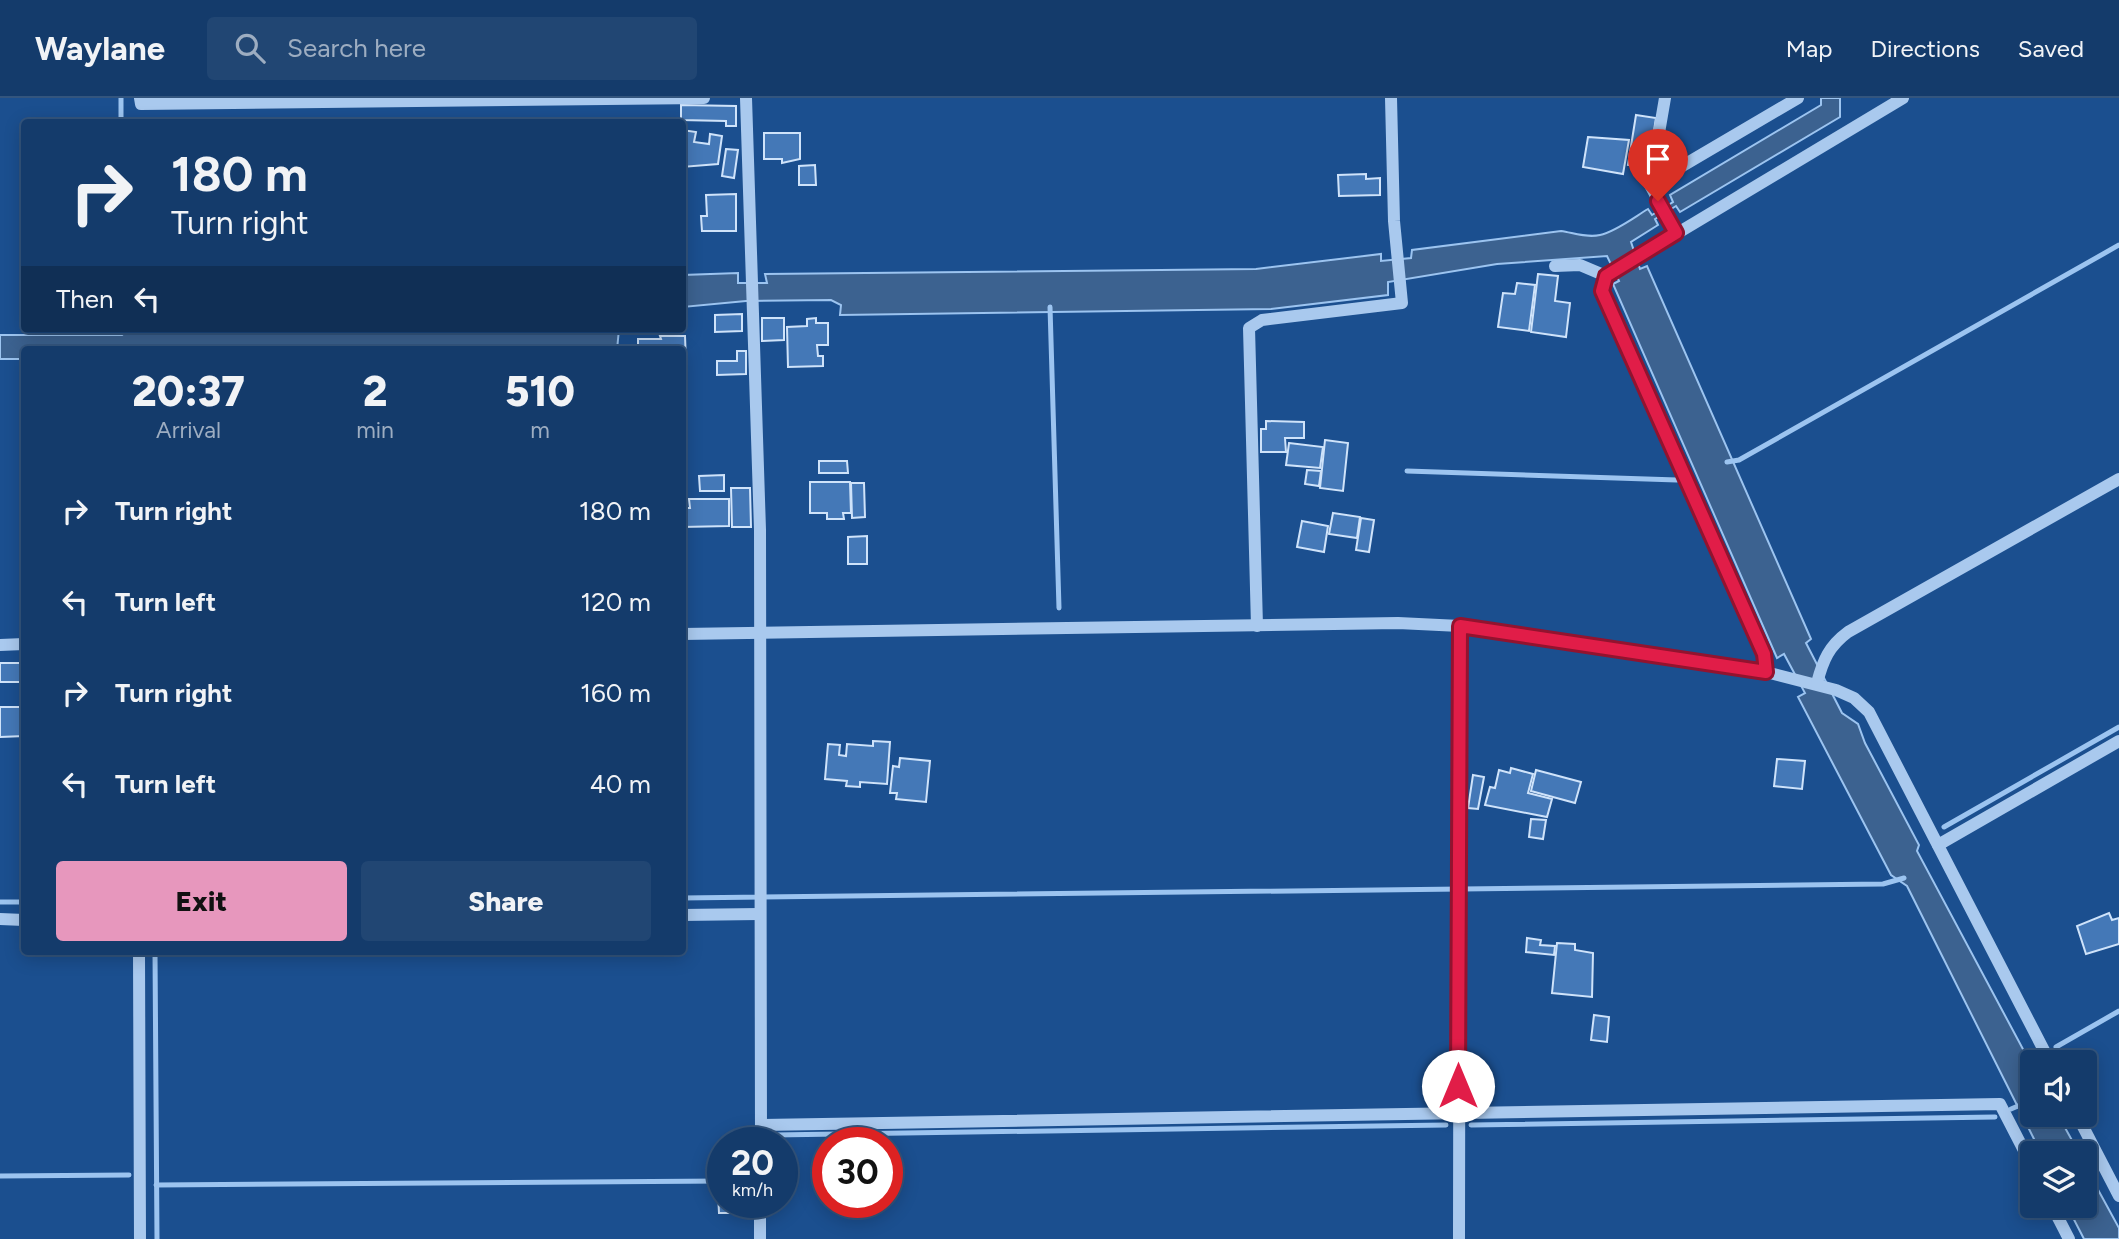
<!DOCTYPE html>
<style>
body{margin:0;font-family:Figtree,sans-serif;background:#214673;color:#f1f3f6;height:100vh;display:flex;flex-direction:column;font-size:26px;white-space:nowrap}
*{box-sizing:border-box;margin:0}
p{font-size:23px;color:#9dadc1}
.icon{flex:none;width:38px;height:38px;fill:none;stroke:currentColor;stroke-width:2;stroke-linecap:round;stroke-linejoin:round}
.map{position:relative;flex:1;overflow:hidden}
.sheet{position:absolute;left:21px;top:248px;width:665px;height:609px;display:flex;flex-direction:column;background:#143b6b;border-radius:7px;box-shadow:0 4px 18px #0003,0 0 0 2px #33557e}
.sheet>*{flex:none}
.guide{position:absolute;left:21px;top:21px;width:665px;height:214px;border-radius:7px;box-shadow:0 4px 18px #0003,0 0 0 2px #33557e;background:#143b6b;color:#f1f3f6;overflow:hidden}
.controls{position:absolute;left:2020px;top:952px;display:grid;gap:14px}
.controls a{display:grid;place-items:center;width:77px;height:77px;border-radius:7px;background:#143b6b;box-shadow:0 4px 18px #0003,0 0 0 2px #33557e;font-size:35px}
.speed{position:absolute;left:707px;top:1029px;display:flex;gap:14px;font-size:35px;font-weight:700;text-align:center}
.speed>*{display:grid;place-content:center;width:91px;height:91px;border-radius:50%;background:#143b6b;box-shadow:0 4px 18px #0003,0 0 0 2px #33557e;line-height:1}
.speed small{font-size:18px;font-weight:400}
.speed .limit{border:10px solid #d22;background:#fff;color:#111}
.pin{position:absolute;display:grid;place-items:center;width:60px;height:60px;color:#fff;margin:-72px -30px;border-radius:50% 50% 50% 0;rotate:-45deg;box-shadow:0 0 7px #0007}
.pin .icon{rotate:45deg}
.me{position:absolute;width:77px;margin:-38px;rotate:0deg;stroke-linejoin:round;filter:drop-shadow(0 0 5px #0008)}
.turn{display:flex;align-items:center;gap:24px;height:147px;padding:0 35px;font-size:32px}
.turn .icon{width:91px;height:91px;stroke-width:2.5}
.turn b{display:block;font-size:49px;line-height:60px}
.then{display:flex;align-items:center;height:66px;padding:0 35px;background:#0003;gap:14px;font-size:26px}
.eta{display:flex;justify-content:space-evenly;align-items:center;height:119px;text-align:center}
.eta b{font-size:42px;font-weight:800;line-height:49px}
.cta{display:flex;gap:14px;margin-top:auto;padding:14px 35px}
.cta a{flex:1;height:80px;border-radius:7px;background:#e797bd;color:#111;font-size:28px;font-weight:800;line-height:80px;text-align:center}
.cta a+a{background:#214673;color:#f1f3f6}
ul{padding:0;list-style:none}
li{display:flex;align-items:center;gap:21px;height:91px;padding:0 35px}
li div{flex:1}
li b{display:block;font-size:26px}
li em{font-style:normal}
header{display:flex;align-items:center;gap:42px;box-sizing:border-box;height:98px;padding:0 35px;background:#143b6b;border-bottom:2px solid #33557e}
header strong{font-size:33px}
nav{display:flex;gap:38px;margin-inline-start:auto;font-size:24px}
.search{width:490px;height:63px;background:#214673;display:flex;align-items:center;gap:18px;box-sizing:border-box;padding:0 24px;border-radius:7px;color:#9dadc1;font-size:26px}
.map>svg:first-child{display:block}
</style>
<header>
<strong>Waylane</strong>
<div class="search"><svg class="icon" aria-label="search" viewBox="0 0 24 24"><circle cx="10" cy="10" r="6"/><path d="M15 15l6 6"/></svg>Search here</div>
<nav><a>Map</a><a>Directions</a><a>Saved</a></nav>
</header>
<div class="map">
<svg width="2119" height="1141" viewBox="0 0 2119 1141">
<rect width="100%" height="100%" fill="#1b4f8f"/>
<!-- water -->
<g fill="#3c6290" stroke="#9cc4f0" stroke-width="2">
<path d="M1821,0H1840V19L1680,114L1676,108L1655,121L1658,127L1631,144L1640,171L1647,168L1811,541L1806,545L1842,615L1858,626L1865,645L1919,747L1917,753L2032,968V1017H2058L2079,1055H2041L1907,788L1891,777L1798,599L1805,595L1784,556L1777,560L1613,186L1619,183L1607,158L1497,166L1388,184V197L1271,211L840,217L841,207L831,202L746,203L683,209V177L738,175V185H767L765,176L1256,171L1381,156V163L1411,160L1412,152L1561,133C1574,135 1587,140 1600,137C1615,134 1636,118 1648,111L1652,117L1673,104L1670,97L1821,7Z"/>
<path d="M129,231H619L617,252H24V261H0V237H122Z"/>
<path d="M2084,1066L2119,1130V1141H2084L2067,1108H2084Z"/>
</g>
<g fill="none" stroke-linecap="round" stroke-linejoin="round">
<!-- stream -->
<g stroke="#9cc4f0" stroke-width="5">
<path d="M121,24V0"/>
<path d="M1050,209L1059,510"/>
<path d="M1727,364L1739,362L2119,147"/>
<path d="M1407,373L1677,382"/>
<path d="M1944,729L2119,629"/>
<path d="M682,800L1883,786L1904,780"/>
<path d="M0,804H24"/>
<path d="M155,854L157,1141"/>
<path d="M2056,949L2119,913"/>
<path d="M2011,1011L2032,1002"/>
<path d="M1471,1027L1995,1019"/>
<path d="M774,1037L1446,1027"/>
<path d="M0,1078L129,1077"/>
<path d="M156,1087L723,1083"/>
</g>
</g>
<!-- building -->
<g fill="#4478b7" stroke="#cfe3fa" stroke-width="2">
<path d="M681,7L736,8V28H726V23L681,22Z"/>
<path d="M1636,17L1656,20L1648,70L1628,67Z"/>
<path d="M682,32L696,34L694,44L709,46L710,36L722,38L718,66L682,69Z"/>
<path d="M764,35H800V61L782,65V61H764Z"/>
<path d="M1588,39L1629,42L1623,76L1583,69Z"/>
<path d="M726,51L738,52L734,80L722,78Z"/>
<path d="M815,67L816,87H799V68Z"/>
<path d="M1366,76V81L1380,80V97L1339,98L1338,77Z"/>
<path d="M736,96V133H702L701,118H707L706,97Z"/>
<path d="M1538,176L1558,178L1555,203L1570,205L1566,239L1531,234Z"/>
<path d="M1517,185L1535,187L1529,233L1498,229L1503,195L1515,196Z"/>
<path d="M742,216V233L715,234V217Z"/>
<path d="M762,220H784V242L762,243Z"/>
<path d="M816,220V225H828V247H817L818,258H823V268L788,269L787,229L807,228V221Z"/>
<path d="M660,238H685L686,264H682V252H638V241H661Z"/>
<path d="M737,253H746V276L717,277V263H737Z"/>
<path d="M1266,323L1304,324V340H1285L1286,354H1261V331H1266Z"/>
<path d="M1325,342L1348,345L1343,393L1320,390Z"/>
<path d="M1289,345L1323,349L1320,370L1286,367Z"/>
<path d="M819,363H847L848,375H819Z"/>
<path d="M1307,372L1321,373L1319,388L1305,386Z"/>
<path d="M724,377V393H700L699,378Z"/>
<path d="M810,384H850L851,415H843L844,421H827V415H810Z"/>
<path d="M851,385H864L865,419L852,420Z"/>
<path d="M731,390H750L751,429H732Z"/>
<path d="M689,401H729V428L682,429V410H690Z"/>
<path d="M1333,415L1360,419L1357,440L1329,436Z"/>
<path d="M1361,420L1374,422L1369,454L1356,452Z"/>
<path d="M1302,423L1328,428L1324,454L1297,449Z"/>
<path d="M867,438V466H848V439Z"/>
<rect x="0" y="565" width="24" height="19"/>
<path d="M22,602L24,638L0,639V609H23Z"/>
<path d="M873,643L890,644L887,686L860,684V689L846,688L847,683L825,681L828,646L840,647L839,657L846,658L847,646L873,648Z"/>
<path d="M900,660L930,663L926,704L896,701L897,695H890L893,668L899,669Z"/>
<path d="M1777,661L1805,663L1802,691L1774,688Z"/>
<path d="M1511,670L1533,676L1528,695L1552,701L1547,719L1485,707L1490,689L1495,690L1499,672L1510,675Z"/>
<path d="M1536,672L1581,684L1575,705L1531,693Z"/>
<path d="M1473,677L1484,679L1478,711L1468,710Z"/>
<path d="M1531,721L1546,722L1543,741L1529,739Z"/>
<path d="M2109,815L2112,822L2119,820V846L2086,856L2077,828Z"/>
<path d="M1527,840L1541,842L1540,847L1555,848L1554,857L1526,854Z"/>
<path d="M1557,845L1575,846V852L1593,855L1592,899L1552,895Z"/>
<path d="M1594,917L1609,919L1607,944L1591,942Z"/>
<path d="M718,1095H723V1104H749V1115H719Z"/>
</g>
<g fill="none" stroke-linecap="round" stroke-linejoin="round">
<!-- minor -->
<g stroke="#a9c9ee" stroke-width="12">
<path d="M140,0L141,6L704,0"/>
<path d="M746,0L760,432L761,1045"/>
<path d="M1665,0L1650,87L1676,135"/>
<path d="M1650,87L1798,0"/>
<path d="M1555,168L1580,167L1606,178"/>
<path d="M1257,528L1249,230L1262,222L1402,205L1394,123L1391,0"/>
<path d="M682,536L1398,525L1460,528L1766,574L1836,592L1854,600L1869,614L2050,964"/>
<path d="M0,547L24,546"/>
<path d="M1766,574L1764,557L1602,193L1606,178L1903,0"/>
<path d="M1817,585C1823,562 1829,548 1848,534L2119,381"/>
<path d="M1938,747L2119,643"/>
<path d="M682,817L759,816"/>
<path d="M0,821L24,822"/>
<path d="M139,854L140,1141"/>
<path d="M2077,1017L2119,1098"/>
<path d="M761,1027L2000,1006L2032,1068"/>
<path d="M2052,1108L2069,1141"/>
<path d="M760,1141V1104"/>
<path d="M1459,1141L1460,528"/>
</g>
</g>
<g fill="none" stroke-linecap="round" stroke-linejoin="round">
<!-- route casing -->
<g stroke="#92132f" stroke-width="18">
<path id="route" d="M1458,988L1460,528L1766,574L1764,556L1602,193L1606,178L1676,135L1658,103"/>
</g>
<!-- route -->
<use href="#route" stroke="#e11d48" stroke-width="12"/>
</g>
</svg>
<div class="controls">
<a><svg class="icon" aria-label="sound" viewBox="0 0 24 24"><path d="M4 9h4l5-4v14l-5-4H4zM17 9q2 3 0 6"/></svg></a>
<a><svg class="icon" aria-label="layers" viewBox="0 0 24 24"><path d="M12 4l9 5-9 5-9-5zM3 14l9 5 9-5"/></svg></a>
</div>
<div class="speed"><div>20<small>km/h</small></div><div class="limit">30</div></div>
<div class="pin" style="left:1658px;top:103px;background:#d93025"><svg class="icon" aria-label="arrive" viewBox="0 0 24 24"><path d="M6 21V4h12l-3 4 3 4H6"/></svg></div>
<svg class="me" style="left:1458px;top:988px" viewBox="-20 -20 40 40"><circle r="19" fill="#fff"/><path d="M0-13L10 11 0 6-10 11z" fill="#e11d48"/></svg>
<div class="guide">
<div class="turn"><svg class="icon" aria-label="right" viewBox="0 0 24 24"><path d="M7 20v-9h11M14 6l5 5-5 5"/></svg><div><b>180 m</b>Turn right</div></div>
<div class="then">Then<svg class="icon" aria-label="left" viewBox="0 0 24 24"><path d="M17 20v-9H6M10 6l-5 5 5 5"/></svg></div>
</div>
<section class="sheet">
<div class="eta">
<div><b>20:37</b><p>Arrival</p></div>
<div><b>2</b><p>min</p></div>
<div><b>510</b><p>m</p></div>
</div>
<ul>
<li><svg class="icon" aria-label="right" viewBox="0 0 24 24"><path d="M7 20v-9h11M14 6l5 5-5 5"/></svg><div><b>Turn right</b></div><em>180 m</em></li>
<li><svg class="icon" aria-label="left" viewBox="0 0 24 24"><path d="M17 20v-9H6M10 6l-5 5 5 5"/></svg><div><b>Turn left</b></div><em>120 m</em></li>
<li><svg class="icon" aria-label="right" viewBox="0 0 24 24"><path d="M7 20v-9h11M14 6l5 5-5 5"/></svg><div><b>Turn right</b></div><em>160 m</em></li>
<li><svg class="icon" aria-label="left" viewBox="0 0 24 24"><path d="M17 20v-9H6M10 6l-5 5 5 5"/></svg><div><b>Turn left</b></div><em>40 m</em></li>
</ul>
<div class="cta"><a>Exit</a><a>Share</a></div>
</section>
</div>
